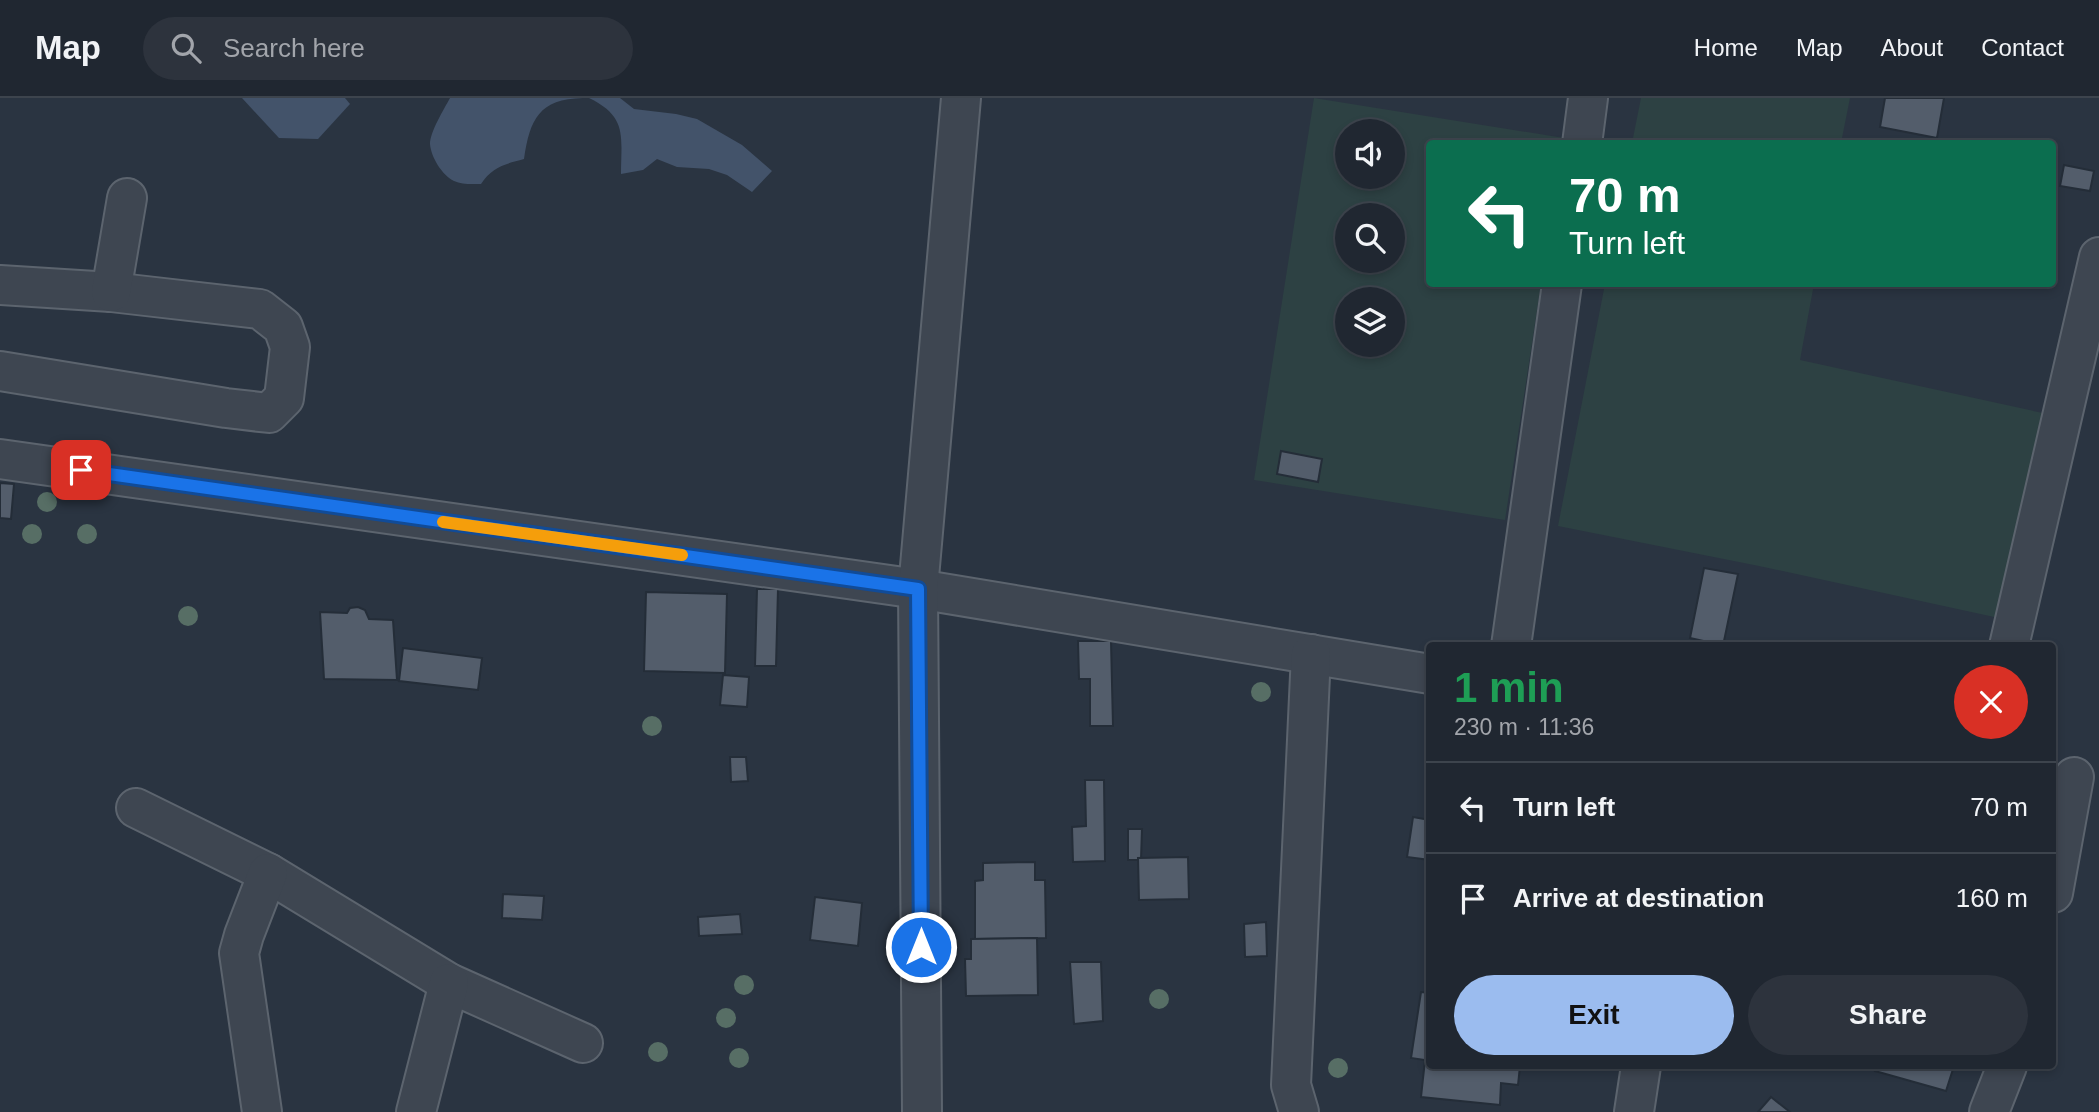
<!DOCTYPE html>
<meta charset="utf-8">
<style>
body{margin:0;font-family:Helvetica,sans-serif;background:#2d333d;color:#f1f3f6;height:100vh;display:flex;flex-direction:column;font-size:26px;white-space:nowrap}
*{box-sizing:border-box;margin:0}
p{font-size:23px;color:#a2a5ab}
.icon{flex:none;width:38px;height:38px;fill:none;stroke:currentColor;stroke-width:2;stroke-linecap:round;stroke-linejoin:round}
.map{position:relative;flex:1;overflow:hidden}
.side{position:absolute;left:1426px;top:544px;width:630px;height:427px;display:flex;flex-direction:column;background:#202731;border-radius:7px;box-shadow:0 4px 10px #0003,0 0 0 2px #3d444d}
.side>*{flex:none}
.hud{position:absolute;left:1426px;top:42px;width:630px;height:147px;border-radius:7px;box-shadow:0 4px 10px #0003,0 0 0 2px #3d444d;background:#0b6e4f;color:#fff;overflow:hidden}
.fabs{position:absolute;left:1335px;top:21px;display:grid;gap:14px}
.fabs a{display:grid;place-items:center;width:70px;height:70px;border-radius:50%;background:#202731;box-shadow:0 4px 10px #0003,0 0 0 2px #3d444d;font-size:35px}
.pin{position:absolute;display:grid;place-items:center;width:60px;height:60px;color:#fff;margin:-30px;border-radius:14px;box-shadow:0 4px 10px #0006}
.me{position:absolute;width:77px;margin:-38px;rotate:0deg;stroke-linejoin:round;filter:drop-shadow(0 0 5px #0008)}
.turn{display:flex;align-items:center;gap:24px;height:147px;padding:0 28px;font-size:32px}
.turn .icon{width:91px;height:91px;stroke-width:2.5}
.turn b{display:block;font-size:49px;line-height:60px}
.round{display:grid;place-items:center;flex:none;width:74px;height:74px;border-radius:37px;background:#2d333d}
.summary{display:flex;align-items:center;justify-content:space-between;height:119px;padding:0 28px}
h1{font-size:42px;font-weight:700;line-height:52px;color:#1e9e55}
.cta{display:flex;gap:14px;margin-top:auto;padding:14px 28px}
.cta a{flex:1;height:80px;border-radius:42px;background:#9bbcef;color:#111;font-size:28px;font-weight:700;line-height:80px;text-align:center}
.cta a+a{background:#2d333d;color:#f1f3f6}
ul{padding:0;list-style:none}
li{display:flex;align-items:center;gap:21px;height:91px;padding:0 28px;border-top:2px solid #3d444d}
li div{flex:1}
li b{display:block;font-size:26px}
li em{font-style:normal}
header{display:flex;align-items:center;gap:42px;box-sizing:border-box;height:98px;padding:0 35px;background:#202731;border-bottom:2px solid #3d444d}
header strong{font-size:33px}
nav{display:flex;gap:38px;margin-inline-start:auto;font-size:24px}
.search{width:490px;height:63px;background:#2d333d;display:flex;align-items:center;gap:18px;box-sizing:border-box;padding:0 24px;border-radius:38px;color:#a2a5ab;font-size:26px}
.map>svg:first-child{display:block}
</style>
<header>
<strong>Map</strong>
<div class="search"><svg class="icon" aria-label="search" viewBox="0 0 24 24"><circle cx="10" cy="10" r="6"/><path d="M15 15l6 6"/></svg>Search here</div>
<nav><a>Home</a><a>Map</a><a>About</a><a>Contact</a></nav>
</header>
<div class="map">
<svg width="2099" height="1014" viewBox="0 0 2099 1014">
<rect width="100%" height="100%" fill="#2a3441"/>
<!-- green -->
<g fill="#2d4143" fill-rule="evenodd">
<path d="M1314,0L1564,40L1563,46H1430V186H1541L1505,422L1254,382ZM1348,33H1393V79H1348ZM1348,117H1393V163H1348ZM1348,201H1393V247H1348Z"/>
<path d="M1641,0H1850L1841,45H1632Z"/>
<path d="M1605,186H1814L1800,262L2052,317L2008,522L1759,468L1558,428Z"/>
</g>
<!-- water -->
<g fill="#43536a">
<path d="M242,0H345L350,6L318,41L279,40Z"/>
<path d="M450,0H583C539,1 530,21 524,61C505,66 492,69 481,86C473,86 462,87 454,83C442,77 431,59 430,46C430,34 444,11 450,0Z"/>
<path d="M589,0H620L634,11L676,16L697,21L742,47L772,73L752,94L727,77L709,71L677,69L657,61L643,72L621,76C621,38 628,19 589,0Z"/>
</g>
<!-- building -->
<g fill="#535d6b" stroke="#242d38" stroke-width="2">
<path d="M1885,0H1944L1937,40L1880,29Z"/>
<path d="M2064,67L2094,73L2090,93L2060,88Z"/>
<path d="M1281,353L1322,361L1318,384L1277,376Z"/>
<path d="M0,385L14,386L11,421L0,420Z"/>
<path d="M1704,470L1738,476L1724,543L1746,548H1707L1708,544L1690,540Z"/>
<path d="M757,491H778L776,568H755Z"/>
<path d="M646,494L727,496L725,575L644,573Z"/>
<path d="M358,509L365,512L369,521L393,522L397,582L324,581L320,514L347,515L350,510Z"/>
<path d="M1078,543H1111L1113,628H1090V581H1079Z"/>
<path d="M403,550L482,560L478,592L399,583Z"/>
<path d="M723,577L749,579L747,609L720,607Z"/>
<path d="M730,659H746L748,683L731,684Z"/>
<path d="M1085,682H1104L1105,763L1073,764L1072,729L1086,728Z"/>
<path d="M1413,719L1430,722V762L1407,759Z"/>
<path d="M1128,731H1142L1141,762H1128Z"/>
<path d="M1188,759L1189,801L1139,802L1138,760Z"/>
<path d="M1035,764V782H1045L1046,840L975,841V783L983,782V765Z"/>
<path d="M503,796L544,798L542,822L502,820Z"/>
<path d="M815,799L862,805L858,848L810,842Z"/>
<path d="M740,816L742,836L699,838L698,819Z"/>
<path d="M1266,824L1267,858L1245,859L1244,826Z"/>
<path d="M1037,840L1038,897L966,898L965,861H971V841Z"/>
<path d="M1070,864H1101L1103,923L1074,926Z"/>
<path d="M1421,894L1430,895V968H1520L1518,987L1501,985L1500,1007L1421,999L1425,962L1411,960Z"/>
<path d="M1876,968H1954L1946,993L1875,973Z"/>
<path d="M1771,999L1790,1014H1758Z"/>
</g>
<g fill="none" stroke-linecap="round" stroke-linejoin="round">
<!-- minor casing -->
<g stroke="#5c646e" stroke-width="42">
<g id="minor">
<path d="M1582,46L1588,0"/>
<path d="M0,187L111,194L260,211L283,229L290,249L284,300L269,315L226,310L0,273"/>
<path d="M111,194L127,100"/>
<path d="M0,361L918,491L1430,576"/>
<path d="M1511,548L1562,186"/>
<path d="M2009,548L2099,159"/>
<path d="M136,710L268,775L449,885L583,945"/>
<path d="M2053,795L2074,679"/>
<path d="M262,1014L239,855L244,837L268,775"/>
<path d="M416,1014L449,885"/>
<path d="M922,1014L918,491L961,0"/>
<path d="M1299,1014L1291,987L1311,556"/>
<path d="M1634,1014L1641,968"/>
<path d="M1989,1014L2007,968"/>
</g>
</g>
<!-- minor -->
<use href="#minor" stroke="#3e4651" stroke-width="38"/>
</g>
<!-- trees -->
<g fill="#576e65">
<circle cx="47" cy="404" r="10"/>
<circle cx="32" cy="436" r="10"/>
<circle cx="87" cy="436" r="10"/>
<circle cx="188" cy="518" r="10"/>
<circle cx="1261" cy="594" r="10"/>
<circle cx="652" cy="628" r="10"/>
<circle cx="744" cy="887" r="10"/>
<circle cx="1159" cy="901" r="10"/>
<circle cx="726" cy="920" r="10"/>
<circle cx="658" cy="954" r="10"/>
<circle cx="739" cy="960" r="10"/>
<circle cx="1338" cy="970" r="10"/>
</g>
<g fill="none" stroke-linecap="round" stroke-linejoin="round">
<!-- route casing -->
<g stroke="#114b97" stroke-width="18">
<path id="route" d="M81,372L918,491L921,849"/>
</g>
<!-- route -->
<use href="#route" stroke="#1a73e8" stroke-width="12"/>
<!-- slow -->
<path stroke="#f59e0b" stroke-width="12" d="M443,424L682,457"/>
</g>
</svg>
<div class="fabs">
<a><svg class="icon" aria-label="sound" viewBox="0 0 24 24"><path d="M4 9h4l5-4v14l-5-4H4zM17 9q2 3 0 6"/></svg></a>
<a><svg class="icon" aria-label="search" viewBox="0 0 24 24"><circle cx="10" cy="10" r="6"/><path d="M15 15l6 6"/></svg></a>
<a><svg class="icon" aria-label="layers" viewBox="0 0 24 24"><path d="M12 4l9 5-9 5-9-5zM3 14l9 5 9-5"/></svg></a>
</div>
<div class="pin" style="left:81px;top:372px;background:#d93025"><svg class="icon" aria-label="arrive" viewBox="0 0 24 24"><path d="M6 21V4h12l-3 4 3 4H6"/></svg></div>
<svg class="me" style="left:921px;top:849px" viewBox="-20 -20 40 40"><circle r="17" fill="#1a73e8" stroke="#fff" stroke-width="3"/><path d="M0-11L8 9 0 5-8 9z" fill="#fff"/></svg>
<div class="hud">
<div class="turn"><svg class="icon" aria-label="left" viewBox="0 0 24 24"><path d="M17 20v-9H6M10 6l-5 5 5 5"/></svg><div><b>70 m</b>Turn left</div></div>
</div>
<section class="side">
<div class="summary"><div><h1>1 min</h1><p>230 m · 11:36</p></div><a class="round" style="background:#d93025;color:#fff"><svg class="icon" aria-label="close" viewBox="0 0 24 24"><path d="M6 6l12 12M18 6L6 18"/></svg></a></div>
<ul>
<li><svg class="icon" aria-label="left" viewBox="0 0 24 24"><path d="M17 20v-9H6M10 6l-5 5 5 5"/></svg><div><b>Turn left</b></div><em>70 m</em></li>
<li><svg class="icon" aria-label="arrive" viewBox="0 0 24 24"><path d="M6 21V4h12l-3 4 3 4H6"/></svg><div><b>Arrive at destination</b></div><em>160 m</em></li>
</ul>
<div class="cta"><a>Exit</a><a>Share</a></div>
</section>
</div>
